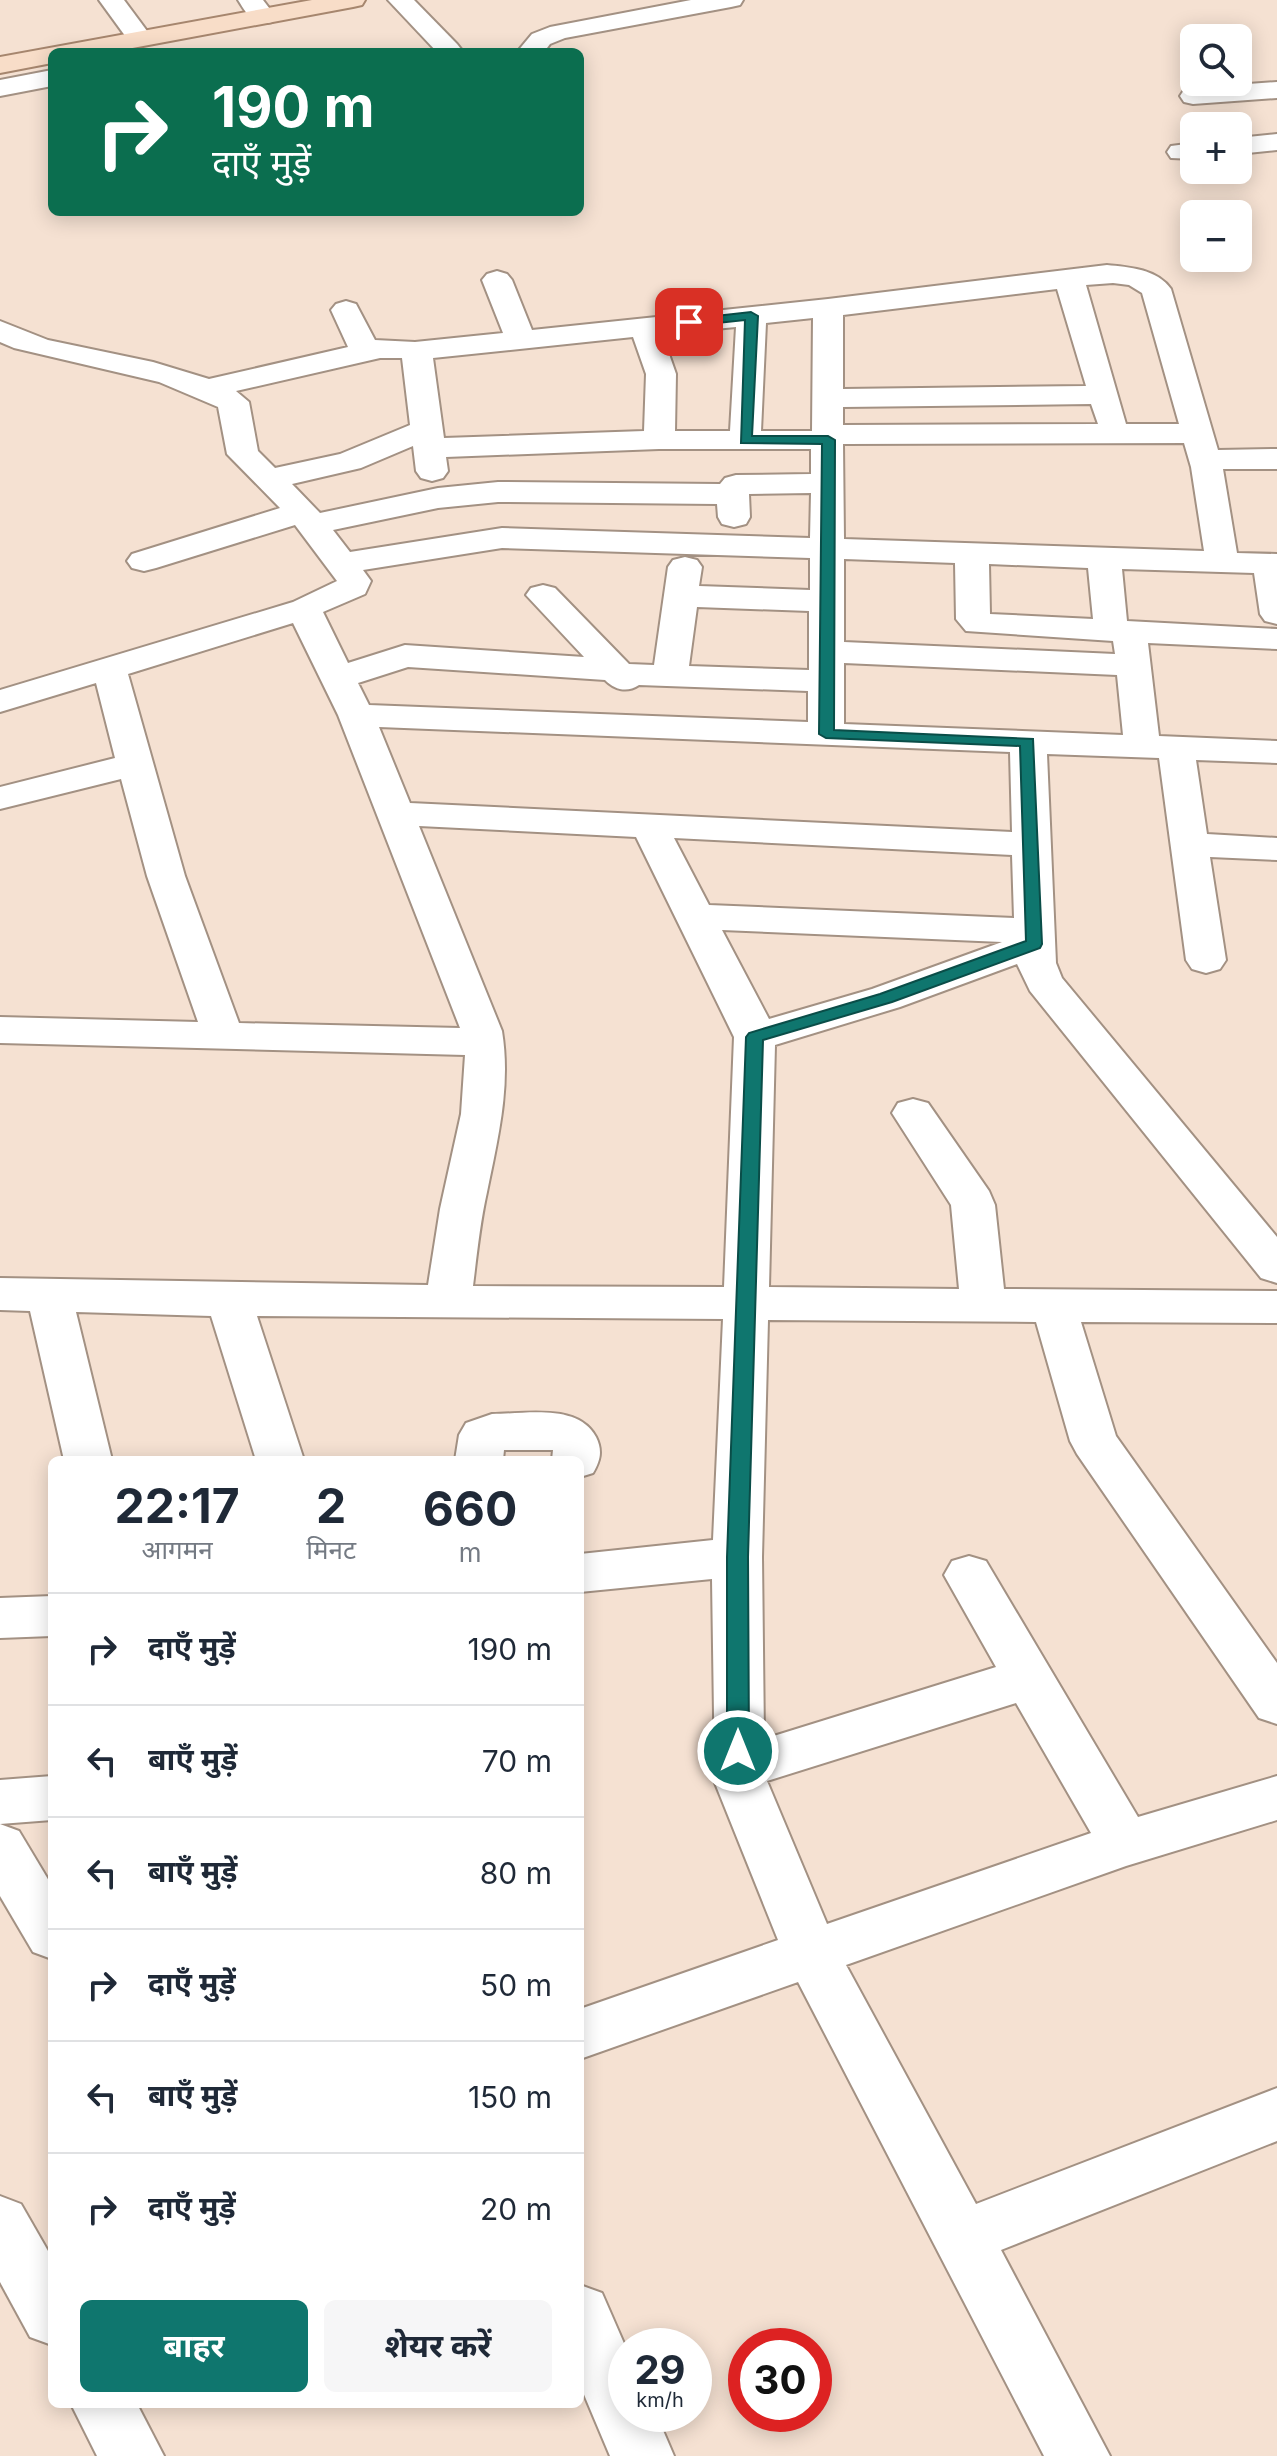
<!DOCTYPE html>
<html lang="hi">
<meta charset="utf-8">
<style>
body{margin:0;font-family:Inter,"Noto Sans Devanagari",sans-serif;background:#f6f6f7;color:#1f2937;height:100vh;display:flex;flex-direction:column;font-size:30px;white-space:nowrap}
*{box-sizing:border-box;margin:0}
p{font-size:26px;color:#747a83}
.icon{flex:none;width:44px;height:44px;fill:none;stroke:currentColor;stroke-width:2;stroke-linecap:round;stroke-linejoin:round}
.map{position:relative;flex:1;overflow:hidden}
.details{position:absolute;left:48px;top:1456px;width:536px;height:952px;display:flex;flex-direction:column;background:#fff;border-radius:12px;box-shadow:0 4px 20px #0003}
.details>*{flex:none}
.hud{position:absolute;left:48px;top:48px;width:536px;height:168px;border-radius:12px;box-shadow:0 4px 20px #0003;background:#0b6e4f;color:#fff;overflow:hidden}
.controls{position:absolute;left:1180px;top:24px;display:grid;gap:16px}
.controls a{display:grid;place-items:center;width:72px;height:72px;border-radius:12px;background:#fff;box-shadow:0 4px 20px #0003;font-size:40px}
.speed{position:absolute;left:608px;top:2328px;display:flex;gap:16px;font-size:40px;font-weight:700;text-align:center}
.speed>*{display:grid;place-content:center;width:104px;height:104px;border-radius:50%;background:#fff;box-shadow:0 4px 20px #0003;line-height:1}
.speed small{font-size:20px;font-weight:400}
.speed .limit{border:12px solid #d22;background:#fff;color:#111}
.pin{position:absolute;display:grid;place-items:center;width:68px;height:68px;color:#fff;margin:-34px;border-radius:16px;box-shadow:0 4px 12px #0006}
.me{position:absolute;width:88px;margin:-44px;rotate:0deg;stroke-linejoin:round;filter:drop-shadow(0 0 6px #0008)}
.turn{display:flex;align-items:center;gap:28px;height:168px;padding:0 32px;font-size:36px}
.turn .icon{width:104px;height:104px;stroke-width:2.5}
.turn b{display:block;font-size:56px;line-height:68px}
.eta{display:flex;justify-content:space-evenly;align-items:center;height:136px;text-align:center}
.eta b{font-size:48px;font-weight:700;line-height:56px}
.button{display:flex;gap:16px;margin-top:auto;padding:16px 32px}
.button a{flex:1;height:92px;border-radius:12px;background:#0f766e;color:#fff;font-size:32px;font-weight:700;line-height:92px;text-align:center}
.button a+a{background:#f6f6f7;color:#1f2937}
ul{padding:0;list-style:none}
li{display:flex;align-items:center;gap:24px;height:112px;padding:0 32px;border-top:2px solid #e0e1e3}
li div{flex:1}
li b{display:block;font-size:30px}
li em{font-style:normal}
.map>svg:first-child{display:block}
</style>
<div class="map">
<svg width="1277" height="2456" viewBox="0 0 1277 2456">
<rect width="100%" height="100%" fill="#f5e1d2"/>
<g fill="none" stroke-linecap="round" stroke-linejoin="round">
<!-- minor casing -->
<g stroke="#a39183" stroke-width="4">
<g id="minor">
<path d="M99,0H124L153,39L149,44H131Z"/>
<path d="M238,0H263L276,17L272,22C253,27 247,14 238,0Z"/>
<path d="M388,0H414L457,44L461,49L459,52H437Z"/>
<path d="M691,0H743L740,5L731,7L565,38L550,44L544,52H517L532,34L550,27Z"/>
<path d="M52,70V86L0,96V80Z"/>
<path d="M1277,82V98L1193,104L1184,102L1180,96L1184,90L1193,88Z"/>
<path d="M1277,134V150L1238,154V138Z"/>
<path d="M1194,143V159L1171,158L1167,152L1171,146Z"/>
<path d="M1107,265C1129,267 1157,269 1171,289L1218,450L1277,449V469H1223L1237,553L1277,554V624L1265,621L1260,614L1254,573L1122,569L1127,621L1277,629V649L1148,643L1159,736L1277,741V763L1196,760L1207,834L1277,838V860L1210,857L1226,960L1220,969L1206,973L1192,969L1186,960L1159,758L1047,754L1056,963L1062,978L1277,1237V1283L1261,1278L1030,991L1017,964L900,1007L775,1045L769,1287L959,1289L951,1205L892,1113L898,1103L913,1099L928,1103L989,1191L995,1205L1004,1289L1277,1291V1323L1081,1322L1116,1436L1277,1663V1724L1259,1718L1077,1454L1070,1441L1036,1322L768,1320L762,1557L764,1739L996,1667L944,1575L952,1561L969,1556L986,1561L1138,1817L1277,1776V1820L1126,1866L846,1965L976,2204L1277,2088V2141L1001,2250L1110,2456H1044L798,1982L580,2059V2009L778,1940L715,1783L712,1579L580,1592V1554L713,1540L723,1319L257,1316L304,1460H256L211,1316L76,1312L112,1460H64L30,1311L0,1310V1278L428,1285L440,1209L461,1114L465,1055L0,1043V1017L198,1022L147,876L121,779L0,809V787L115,758L96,683L0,712V690L293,602L337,581L295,525L156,568L144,571L132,568L127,561L132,554L280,508L227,454L218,407L159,382L14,348L0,342V321L48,340L153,362L209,379L348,347L331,310L336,304L346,301L356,304L375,340L415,342L503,333L482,280L487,274L497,271L507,274L512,280L532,330L828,299ZM1113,283L1129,285L1142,293L1179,424H1126L1086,285ZM1057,289L1086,386L843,389V315ZM813,318L812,431H761L766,323ZM736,327L730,431H675L676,374L662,334ZM633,337L646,374L644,431L444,438L433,358ZM380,358H402L410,425L340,454L275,468L258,451L249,402L236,391ZM1091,404L1098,424L843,425V407ZM1184,443L1191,467L1204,551L844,539L843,444ZM413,446L416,471L421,478L432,481L443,478L448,471L446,457L659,449H811V474L736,475L725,478L720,484L498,482L438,488L320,513L292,484L361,468ZM811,493L810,538L502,528L350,552L333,530L438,508L498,502L717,504L718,517L722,524L734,527L746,524L750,517L749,494ZM502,548L810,558V590L699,586L702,567L697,560L685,557L673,560L668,567L654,665L629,664L555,588L543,585L531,588L526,595L584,657L405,645L348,663L323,612L365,594L371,581L363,570ZM844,559L955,563L956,619L966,631L1113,641L1115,654L844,642ZM989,564L1088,568L1093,619L990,614ZM697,607L809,611V670L689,666ZM293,623L338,715L460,1028L239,1023L185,876L128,674ZM844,663L1117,675L1123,735L844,724ZM408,667L605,680C615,690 627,693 639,685L808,691V722L369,705L358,683ZM379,727L1010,752L1012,832L410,803ZM419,826L636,837L734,1037L724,1287L473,1286C477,1254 480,1223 487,1192C498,1138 511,1086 502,1031ZM674,838L1012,855L1014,918L709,905ZM722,930L1002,942L872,989L769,1019ZM1016,1703L1091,1833L827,1924L767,1781Z"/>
<path d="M492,1414C525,1414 578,1403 596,1437C603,1451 600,1461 593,1473L580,1477V1460H552L553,1450H504L503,1460H455L459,1435L466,1423Z"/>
<path d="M52,1596V1636L0,1638V1598Z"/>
<path d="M52,1776V1820L0,1824V1780Z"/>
<path d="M0,1824L19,1831L52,1886V1959L33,1952L0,1896Z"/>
<path d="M0,2196L21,2204L52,2258V2345L30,2337L0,2282Z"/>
<path d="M580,2285L602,2293L626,2348V2414H656L674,2456H610L580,2385Z"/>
<path d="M71,2404H137L164,2456H97Z"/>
</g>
</g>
<!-- major casing -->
<g stroke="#a6866e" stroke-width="4">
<path id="major" d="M312,0H365L362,5L353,7L111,52H52V63L0,73V57Z"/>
</g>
<!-- minor -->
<use href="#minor" fill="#fff" fill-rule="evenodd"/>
<!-- major -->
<use href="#major" fill="#f8ddc8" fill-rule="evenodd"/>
</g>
<!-- route -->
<path fill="#0f766e" stroke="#0a4d48" stroke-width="2" d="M751,312L758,316L752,436H828L835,440L834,730L1033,739L1042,944L1040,948L892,1002L763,1040L748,1557L749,1751L746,1757L738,1760L730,1757L727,1751V1557L746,1037L749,1033L880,994L1026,941L1020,746L826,738L819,734L822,444L741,443L745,320L689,326L682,322L689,319Z"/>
</svg>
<div class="controls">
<a><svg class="icon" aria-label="search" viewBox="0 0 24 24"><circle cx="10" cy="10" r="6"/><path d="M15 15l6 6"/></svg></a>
<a>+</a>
<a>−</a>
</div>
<div class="speed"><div>29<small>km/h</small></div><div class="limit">30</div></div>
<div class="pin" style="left:689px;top:322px;background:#d93025"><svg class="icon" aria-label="arrive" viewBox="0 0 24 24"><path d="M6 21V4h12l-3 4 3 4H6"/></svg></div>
<svg class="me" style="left:738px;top:1751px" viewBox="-20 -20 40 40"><circle r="17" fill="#0f766e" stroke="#fff" stroke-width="3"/><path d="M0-11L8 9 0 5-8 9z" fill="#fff"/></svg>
<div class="hud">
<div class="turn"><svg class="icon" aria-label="right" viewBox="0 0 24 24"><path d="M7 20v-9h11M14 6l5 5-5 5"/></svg><div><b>190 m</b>दाएँ मुड़ें</div></div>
</div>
<section class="details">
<div class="eta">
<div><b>22:17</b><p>आगमन</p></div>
<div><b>2</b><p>मिनट</p></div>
<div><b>660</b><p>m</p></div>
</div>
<ul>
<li><svg class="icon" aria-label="right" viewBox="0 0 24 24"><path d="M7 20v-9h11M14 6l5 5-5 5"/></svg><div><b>दाएँ मुड़ें</b></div><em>190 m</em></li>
<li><svg class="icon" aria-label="left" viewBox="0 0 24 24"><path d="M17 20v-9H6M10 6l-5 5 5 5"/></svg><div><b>बाएँ मुड़ें</b></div><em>70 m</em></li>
<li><svg class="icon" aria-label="left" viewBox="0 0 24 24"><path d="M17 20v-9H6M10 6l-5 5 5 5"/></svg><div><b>बाएँ मुड़ें</b></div><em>80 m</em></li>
<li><svg class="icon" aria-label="right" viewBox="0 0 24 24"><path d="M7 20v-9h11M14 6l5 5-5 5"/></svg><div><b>दाएँ मुड़ें</b></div><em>50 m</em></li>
<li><svg class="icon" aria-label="left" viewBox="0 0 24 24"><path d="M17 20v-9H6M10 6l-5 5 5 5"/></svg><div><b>बाएँ मुड़ें</b></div><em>150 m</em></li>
<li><svg class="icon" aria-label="right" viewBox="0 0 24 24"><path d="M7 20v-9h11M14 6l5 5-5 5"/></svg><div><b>दाएँ मुड़ें</b></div><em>20 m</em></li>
</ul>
<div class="button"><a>बाहर</a><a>शेयर करें</a></div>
</section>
</div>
